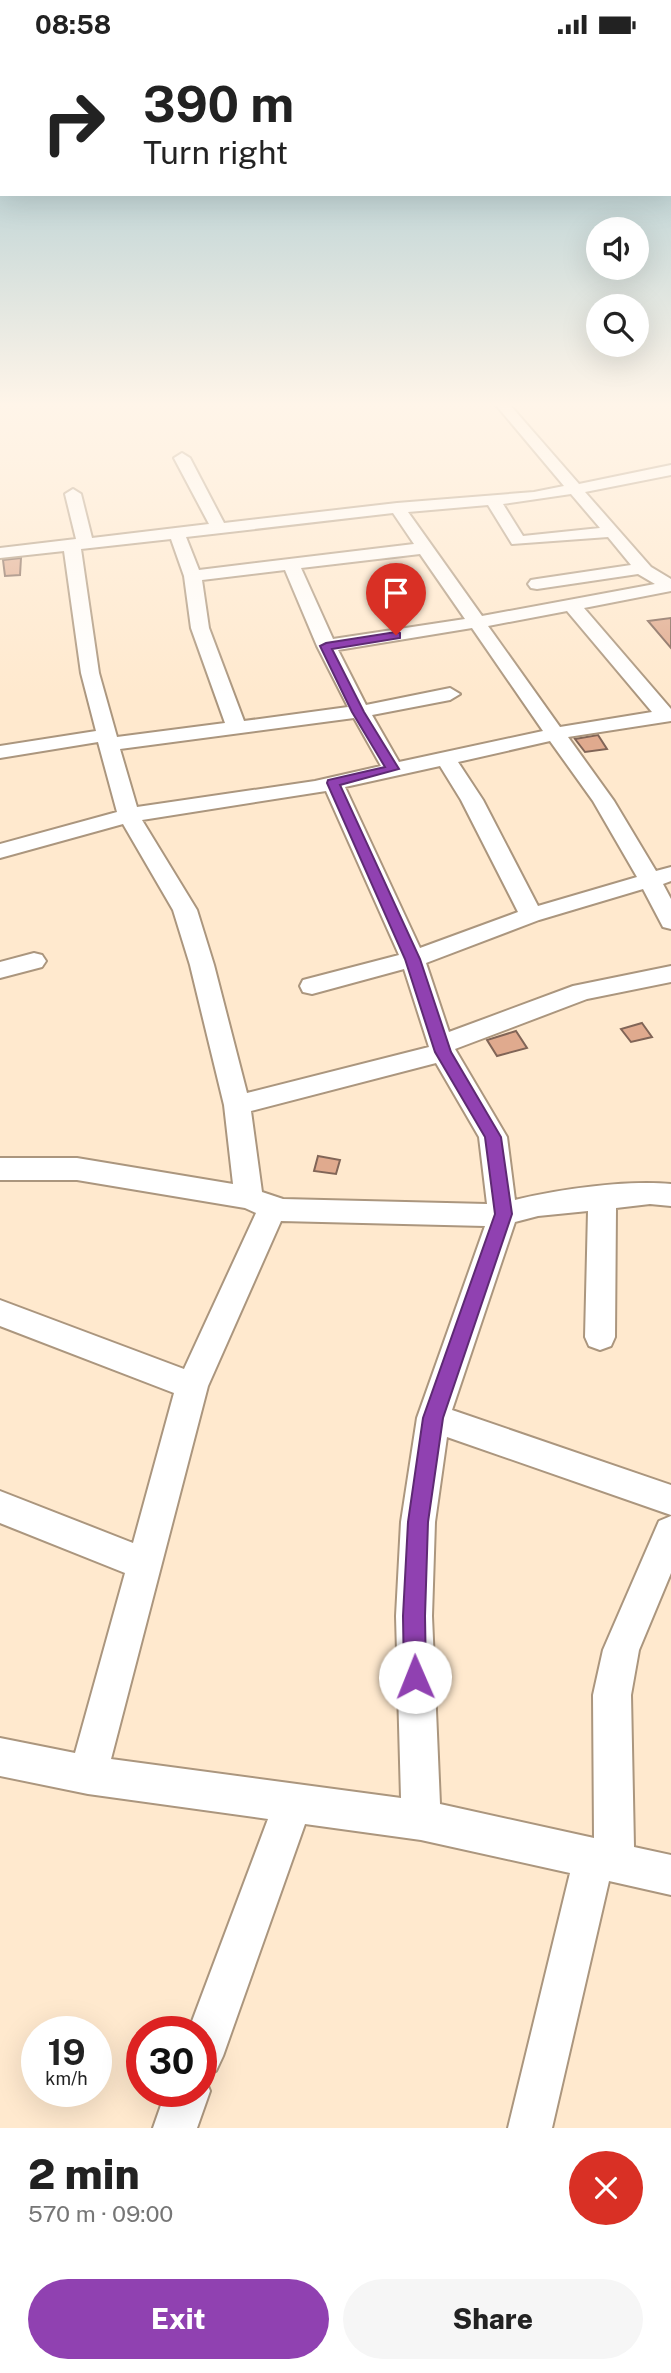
<!DOCTYPE html>
<meta charset="utf-8">
<style>
body{margin:0;font-family:"Public Sans",sans-serif;background:#f6f6f6;color:#222;height:100vh;display:flex;flex-direction:column;font-size:26px;white-space:nowrap}
*{box-sizing:border-box;margin:0}
p{font-size:23px;color:#767676}
.icon{flex:none;width:38px;height:38px;fill:none;stroke:currentColor;stroke-width:2;stroke-linecap:round;stroke-linejoin:round}
.map{position:relative;height:2079px;overflow:hidden}
.details{display:flex;flex-direction:column;background:#fff;flex:1}
.details>*{flex:none}
.banner{position:absolute;left:0px;top:0px;width:672px;height:147px;box-shadow:0 7px 28px #0002;background:#fff;color:#222;overflow:hidden}
.fabs{position:absolute;left:586px;top:168px;display:grid;gap:14px}
.fabs a{display:grid;place-items:center;width:63px;height:63px;border-radius:50%;background:#fff;box-shadow:0 7px 28px #0002;font-size:35px}
.speed{position:absolute;left:21px;top:1967px;display:flex;gap:14px;font-size:35px;font-weight:700;text-align:center}
.speed>*{display:grid;place-content:center;width:91px;height:91px;border-radius:50%;background:#fff;box-shadow:0 7px 28px #0002;line-height:1}
.speed small{font-size:18px;font-weight:400}
.speed .limit{border:10px solid #d22;background:#fff;color:#111}
.pin{position:absolute;display:grid;place-items:center;width:60px;height:60px;color:#fff;margin:-72px -30px;border-radius:50% 50% 50% 0;rotate:-45deg;box-shadow:0 0 7px #0007}
.pin .icon{rotate:45deg}
.me{position:absolute;width:77px;margin:-38px;rotate:359deg;stroke-linejoin:round;filter:drop-shadow(0 0 5px #0008)}
.turn{display:flex;align-items:center;gap:24px;height:147px;padding:0 28px;font-size:32px}
.turn .icon{width:91px;height:91px;stroke-width:2.5}
.turn b{display:block;font-size:49px;line-height:60px}
.round{display:grid;place-items:center;flex:none;width:74px;height:74px;border-radius:37px;background:#f6f6f6}
.headline{display:flex;align-items:center;justify-content:space-between;height:119px;padding:0 28px}
h1{font-size:42px;font-weight:800;line-height:52px}
.cta{display:flex;gap:14px;margin-top:auto;padding:14px 28px}
.cta a{flex:1;height:80px;border-radius:42px;background:#9041b1;color:#fff;font-size:28px;font-weight:800;line-height:80px;text-align:center}
.cta a+a{background:#f6f6f6;color:#222}
.status{display:flex;justify-content:space-between;align-items:center;height:49px;padding:0 35px;background:#fff;direction:ltr}
.status svg{height:19px;fill:currentColor}
.map>svg:first-child{display:block}
</style>
<div class="status"><b>08:58</b><svg viewBox="0 0 49 12"><path d="M0 12V9h3v3zM5 12V6h3v6zM10 12V3h3v9zM15 12V0h3v12zM26 1h20v11H26zM47 4h2v5h-2z"/></svg></div>
<div class="map">
<svg width="671" height="2079" viewBox="0 0 671 2079">
<rect width="100%" height="100%" fill="#ffe9ce"/>
<!-- building -->
<g fill="#e0aa8e" stroke="#816557" stroke-width="2">
<path d="M21,509L20,526L5,527L3,511Z"/>
<path d="M671,569V599L648,572Z"/>
<path d="M598,686L607,700L585,703L575,690Z"/>
<path d="M642,974L652,988L631,993L621,980Z"/>
<path d="M516,982L527,999L497,1007L487,991Z"/>
<path d="M318,1107L340,1111L336,1125L314,1122Z"/>
</g>
<g fill="none" stroke-linecap="round" stroke-linejoin="round">
<!-- minor casing -->
<g stroke="#ab967e" stroke-width="4">
<g id="minor">
<path d="M496,356H510L579,435L671,416V426L585,443L651,518L671,530V542L584,559L671,660V672L568,688L614,752L656,822L671,818V832L663,835L671,850V880L663,878L643,840L539,871L426,914L449,983L573,937L671,917V933L587,950L455,1000L507,1088L515,1151C559,1140 626,1131 671,1135V1157L650,1155L616,1159L615,1288L611,1297L600,1301L589,1297L585,1288L588,1162L538,1167L515,1173L452,1361L671,1436V1466L447,1388L435,1473L432,1567L440,1755L594,1789L593,1646L603,1601L659,1472L671,1467V1524L639,1601L631,1646L634,1798L671,1806V1846L609,1832L552,2079H508L570,1824L421,1791L305,1775L223,2007L216,2022L204,2027L210,2042L197,2079H153L166,2042H201V1983H188L268,1770L88,1745L0,1727V1689L75,1704L125,1524L0,1474V1442L133,1494L174,1344L0,1277V1251L184,1320L256,1164L245,1159L77,1131H0V1109H77L233,1135L224,1056L190,916L173,861L123,775L0,809V795L117,763L98,693L0,709V697L96,682L81,624L64,502L0,509V499L76,490L65,445L73,440L81,445L92,489L209,475L174,409L182,404L190,409L224,474L397,454L534,443L564,437ZM571,445L600,479L523,487L503,455ZM488,456L512,495L608,488L631,516L537,530L531,531L528,535L531,539L537,540L638,525L655,535L482,567L408,463ZM393,464L414,495L199,521L186,488ZM171,490L184,527L191,579L225,674L117,688L99,624L81,500ZM420,505L465,570L333,590L301,519ZM285,521L317,597L348,658L244,672L209,579L202,531ZM567,562L652,663L560,678L488,577ZM472,579L543,682L399,713L372,666L450,651L460,645L450,639L366,656L338,601ZM354,669L381,717L315,732L137,758L120,700ZM550,692L593,752L637,828L538,857L483,751L458,713ZM440,717L461,751L518,863L420,899L345,738ZM326,742L399,906L303,931L300,937L303,943L312,945L404,920L429,998L247,1044L214,916L197,861L142,771ZM436,1014L479,1088L487,1155L283,1150L262,1143L251,1062ZM281,1172L485,1177L417,1369L401,1473L396,1567L401,1749L111,1710L208,1337Z"/>
<path d="M34,904L42,906L46,912L42,918L0,929V913Z"/>
</g>
</g>
<!-- minor -->
<use href="#minor" fill="#fff" fill-rule="evenodd"/>
</g>
<!-- sky -->
<linearGradient id="sky" x2="0" y2="1"><stop stop-color="#9bc2cb"/><stop offset="0.55" stop-color="#fff5e9"/><stop offset="1" stop-color="#fff5e9" stop-opacity="0"/></linearGradient>
<rect width="671" height="647" fill="url(#sky)"/>
<!-- route -->
<path fill="#9041b1" stroke="#5e2a73" stroke-width="2" d="M396,583L400,584V589L332,600L364,663L399,720L340,736L420,910L451,1003L501,1088L512,1165L443,1369L428,1473L425,1567L426,1628L423,1636L415,1639L407,1636L404,1628L403,1567L408,1473L423,1369L495,1165L485,1088L435,1003L405,910L327,734L328,731L385,718L352,663L320,597L326,594Z"/>
</svg>
<div class="fabs">
<a><svg class="icon" aria-label="sound" viewBox="0 0 24 24"><path d="M4 9h4l5-4v14l-5-4H4zM17 9q2 3 0 6"/></svg></a>
<a><svg class="icon" aria-label="search" viewBox="0 0 24 24"><circle cx="10" cy="10" r="6"/><path d="M15 15l6 6"/></svg></a>
</div>
<div class="speed"><div>19<small>km/h</small></div><div class="limit">30</div></div>
<div class="pin" style="left:396px;top:586px;background:#d93025"><svg class="icon" aria-label="arrive" viewBox="0 0 24 24"><path d="M6 21V4h12l-3 4 3 4H6"/></svg></div>
<svg class="me" style="left:415px;top:1628px" viewBox="-20 -20 40 40"><circle r="19" fill="#fff"/><path d="M0-13L10 11 0 6-10 11z" fill="#9041b1"/></svg>
<div class="banner">
<div class="turn"><svg class="icon" aria-label="right" viewBox="0 0 24 24"><path d="M7 20v-9h11M14 6l5 5-5 5"/></svg><div><b>390 m</b>Turn right</div></div>
</div>
</div>
<section class="details">
<div class="headline"><div><h1>2 min</h1><p>570 m · 09:00</p></div><a class="round" style="background:#d93025;color:#fff"><svg class="icon" aria-label="close" viewBox="0 0 24 24"><path d="M6 6l12 12M18 6L6 18"/></svg></a></div>
<div class="cta"><a>Exit</a><a>Share</a></div>
</section>
